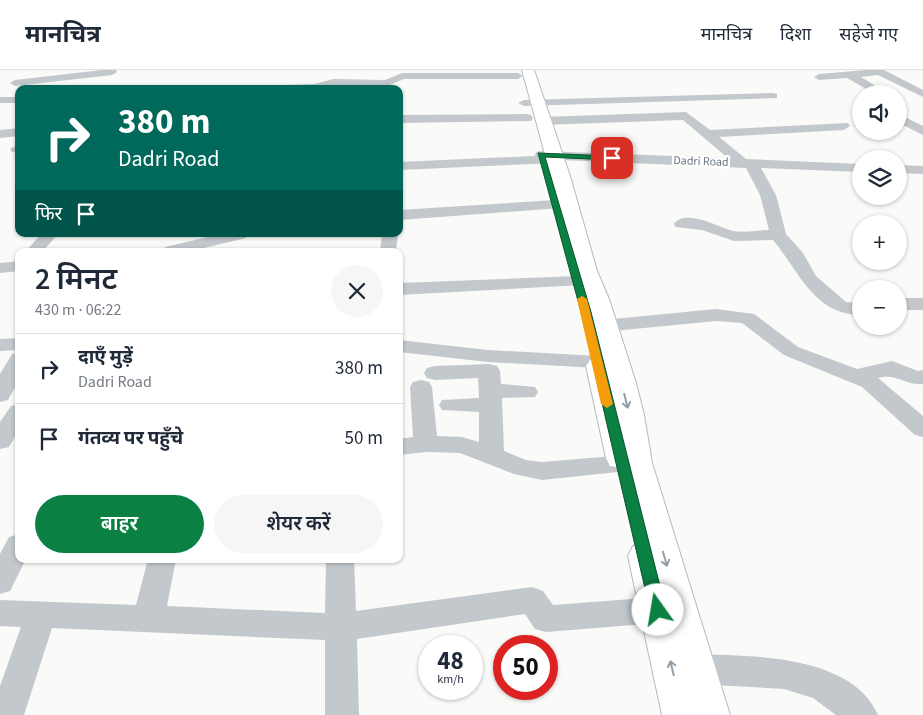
<!DOCTYPE html>
<html lang="hi">
<meta charset="utf-8">
<style>
body{margin:0;font-family:"Source Sans 3","Noto Sans Devanagari",sans-serif;background:#f6f6f7;color:#1f2937;height:100vh;display:flex;flex-direction:column;font-size:19px;white-space:nowrap}
*{box-sizing:border-box;margin:0}
p{font-size:16px;color:#747a83}
.icon{flex:none;width:28px;height:28px;fill:none;stroke:currentColor;stroke-width:2;stroke-linecap:round;stroke-linejoin:round}
.map{position:relative;flex:1;overflow:hidden}
.details{position:absolute;left:15px;top:178px;width:388px;height:315px;display:flex;flex-direction:column;background:#fff;border-radius:10px;box-shadow:0 1px 4px #0004}
.details>*{flex:none}
.guide{position:absolute;left:15px;top:15px;width:388px;height:152px;border-radius:10px;box-shadow:0 1px 4px #0004;background:#00695c;color:#fff;overflow:hidden}
.controls{position:absolute;left:852px;top:15px;display:grid;gap:10px}
.controls a{display:grid;place-items:center;width:55px;height:55px;border-radius:50%;background:#fff;box-shadow:0 1px 4px #0004;font-size:25px}
.speed{position:absolute;left:418px;top:565px;display:flex;gap:10px;font-size:25px;font-weight:700;text-align:center}
.speed>*{display:grid;place-content:center;width:65px;height:65px;border-radius:50%;background:#fff;box-shadow:0 1px 4px #0004;line-height:1}
.speed small{font-size:12px;font-weight:400}
.speed .limit{border:8px solid #d22;background:#fff;color:#111}
.pin{position:absolute;display:grid;place-items:center;width:42px;height:42px;color:#fff;margin:-21px;border-radius:10px;box-shadow:0 2px 8px #0006}
.me{position:absolute;width:55px;margin:-28px;rotate:347deg;stroke-linejoin:round;filter:drop-shadow(0 0 4px #0008)}
.turn{display:flex;align-items:center;gap:18px;height:105px;padding:0 20px;font-size:22px}
.turn .icon{width:65px;height:65px;stroke-width:2.5}
.turn b{display:block;font-size:35px;line-height:42px}
.then{display:flex;align-items:center;height:48px;padding:0 20px;background:#0003;gap:10px;font-size:19px}
.round{display:grid;place-items:center;flex:none;width:52px;height:52px;border-radius:26px;background:#f6f6f7}
.headline{display:flex;align-items:center;justify-content:space-between;height:85px;padding:0 20px}
h1{font-size:30px;font-weight:600;line-height:38px}
.button{display:flex;gap:10px;margin-top:auto;padding:10px 20px}
.button a{flex:1;height:58px;border-radius:30px;background:#0b8043;color:#fff;font-size:20px;font-weight:600;line-height:58px;text-align:center}
.button a+a{background:#f6f6f7;color:#1f2937}
ul{padding:0;list-style:none}
li{display:flex;align-items:center;gap:15px;height:70px;padding:0 20px;border-top:1px solid #e0e1e3}
li div{flex:1}
li b{display:block;font-size:19px}
li em{font-style:normal}
header{display:flex;align-items:center;gap:30px;box-sizing:border-box;height:70px;padding:0 25px;background:#fff;border-bottom:1px solid #e0e1e3}
header strong{font-size:24px}
nav{display:flex;gap:28px;margin-inline-start:auto;font-size:18px}
.map>svg:first-child{display:block}
</style>
<header>
<strong>मानचित्र</strong>
<nav><a>मानचित्र</a><a>दिशा</a><a>सहेजे गए</a></nav>
</header>
<div class="map">
<svg width="923" height="645" viewBox="0 0 923 645">
<rect width="100%" height="100%" fill="#fafaf8"/>
<g fill="none" stroke-linecap="round" stroke-linejoin="round">
<!-- major casing -->
<g stroke="#b5babe" stroke-width="2">
<path id="major" d="M522,0H534L570,106L597,201L609,229L636,313L644,345L652,393L730,645H662L628,486L633,476L643,473L623,398L610,396L606,388L586,296L590,290L601,289C573,193 549,96 522,0Z"/>
</g>
<!-- minor -->
<g fill="#c3c8cc" fill-rule="evenodd">
<path d="M102,0H116L117,2L112,5L15,16L10,13L15,10Z"/>
<path d="M866,0H884L923,20V27L878,5L861,7L889,24H875L847,8L819,10L814,7L819,4Z"/>
<path d="M402,3H518L523,6L518,9H404L387,16L333,15L320,19H253L258,16L314,14L333,9L385,10Z"/>
<path d="M773,23L777,24V28L524,36L518,33L524,30Z"/>
<rect x="0" y="27" width="19" height="6"/>
<path d="M686,42L710,60L848,53L850,56L844,60L719,67L746,89L861,94V102L761,98L776,125L786,164L803,183L816,206L846,232L861,233V245C814,245 799,201 773,170L734,171L702,160L676,157L674,154C685,138 720,158 733,161C744,163 757,160 769,160L760,125L746,98L561,90L555,93L399,100V92L535,86L536,82L541,81L728,88L683,50L542,55L536,51L542,47Z"/>
<path d="M527,44L531,45L533,48L531,51L399,53V45Z"/>
<path d="M899,44L923,56V65L899,53Z"/>
<path d="M19,58V66L0,68V60Z"/>
<path d="M19,74V83L12,82L10,79Z"/>
<path d="M899,95L923,96V104L899,103Z"/>
<path d="M555,130L563,135L560,138L399,150V140Z"/>
<path d="M41,164H58L43,181H26Z"/>
<path d="M221,164H248L246,168L191,181H162L165,177Z"/>
<path d="M382,164H398L396,181H380Z"/>
<path d="M19,191V201L0,203V193Z"/>
<path d="M577,206L583,207L586,211L583,215L399,225V213Z"/>
<rect x="899" y="228" width="24" height="12"/>
<path d="M716,239L754,244L798,277L857,299L892,291L918,301L923,300V314C905,316 898,303 878,308L923,346V367L915,365L862,317L784,285L742,253L716,251L603,262L596,260L593,256L596,252L603,250Z"/>
<path d="M19,268V280L0,281V269Z"/>
<path d="M399,270L488,280L616,287L624,288L627,293L624,298L616,299L488,292L399,282Z"/>
<path d="M19,282V310L8,330L0,332V304L12,284Z"/>
<path d="M489,294L497,296L500,301L501,314L535,317L538,322L535,327L502,328L504,381L526,390L542,392L637,384L646,387L650,393L646,399L542,410L514,404L460,383L426,382L399,385V369L413,367L410,317L413,312L421,310L429,312L432,317L437,366L462,367L479,372V342L442,340L439,335L442,330L479,328L478,308L435,310L427,308L424,303L427,298L435,296Z"/>
<path d="M19,334V360L9,377L0,379V352L11,336Z"/>
<path d="M19,464V489H26L10,521L0,524V484L9,467Z"/>
<path d="M148,489H176L167,536L325,543L326,489H354L356,541L532,517L543,521L553,535L658,527L669,531L673,540L669,549L658,553L546,562L535,559L525,544L357,569L359,645H325V570L52,558L24,645H0V616L21,557L0,556V530L136,535Z"/>
<path d="M696,584C751,586 852,584 878,645H836L813,628L784,619L696,614L684,610L680,599L684,588Z"/>
</g>
<!-- major -->
<use href="#major" fill="#fff" fill-rule="evenodd"/>
</g>
<!-- one-way arrows -->
<defs><path id="oneway-shaft" d="M-6 0H5M1.5-3L5.5 0L1.5 3" fill="none" stroke-width="1.6" stroke-linecap="round" stroke-linejoin="round" transform="scale(1.25)"/></defs>
<g stroke="#939fa8">
<use href="#oneway-shaft" transform="translate(626 331) rotate(76)"/>
<use href="#oneway-shaft" transform="translate(665 489) rotate(74)"/>
<use href="#oneway-shaft" transform="translate(672 598) rotate(-103)"/>
</g>
<!-- route -->
<path fill="#0b8043" stroke="#07532c" d="M538,83L612,86L616,88L612,90L545,87L591,242L666,540L664,544L658,546L653,544L650,540L581,242Z"/>
<!-- slow -->
<path fill="#f59e0b" d="M582,226L587,229L613,334L607,338L601,334L577,229Z"/>
<g text-anchor="middle" stroke-width="5" stroke-linejoin="round" paint-order="stroke">
<!-- far-street labels -->
<g font-size="12" fill="#657683" stroke="#fff">
<text transform="translate(701 91) rotate(2)" y="4">Dadri Road</text>
</g>
</g>
</svg>
<div class="controls">
<a><svg class="icon" aria-label="sound" viewBox="0 0 24 24"><path d="M4 9h4l5-4v14l-5-4H4zM17 9q2 3 0 6"/></svg></a>
<a><svg class="icon" aria-label="layers" viewBox="0 0 24 24"><path d="M12 4l9 5-9 5-9-5zM3 14l9 5 9-5"/></svg></a>
<a>+</a>
<a>−</a>
</div>
<div class="speed"><div>48<small>km/h</small></div><div class="limit">50</div></div>
<div class="pin" style="left:612px;top:88px;background:#d93025"><svg class="icon" aria-label="arrive" viewBox="0 0 24 24"><path d="M6 21V4h12l-3 4 3 4H6"/></svg></div>
<svg class="me" style="left:658px;top:540px" viewBox="-20 -20 40 40"><circle r="19" fill="#fff"/><path d="M0-13L10 11 0 6-10 11z" fill="#0b8043"/></svg>
<div class="guide">
<div class="turn"><svg class="icon" aria-label="right" viewBox="0 0 24 24"><path d="M7 20v-9h11M14 6l5 5-5 5"/></svg><div><b>380 m</b>Dadri Road</div></div>
<div class="then">फिर<svg class="icon" aria-label="arrive" viewBox="0 0 24 24"><path d="M6 21V4h12l-3 4 3 4H6"/></svg></div>
</div>
<section class="details">
<div class="headline"><div><h1>2 मिनट</h1><p>430 m · 06:22</p></div><a class="round"><svg class="icon" aria-label="close" viewBox="0 0 24 24"><path d="M6 6l12 12M18 6L6 18"/></svg></a></div>
<ul>
<li><svg class="icon" aria-label="right" viewBox="0 0 24 24"><path d="M7 20v-9h11M14 6l5 5-5 5"/></svg><div><b>दाएँ मुड़ें</b><p>Dadri Road</p></div><em>380 m</em></li>
<li><svg class="icon" aria-label="arrive" viewBox="0 0 24 24"><path d="M6 21V4h12l-3 4 3 4H6"/></svg><div><b>गंतव्य पर पहुँचे</b></div><em>50 m</em></li>
</ul>
<div class="button"><a>बाहर</a><a>शेयर करें</a></div>
</section>
</div>
